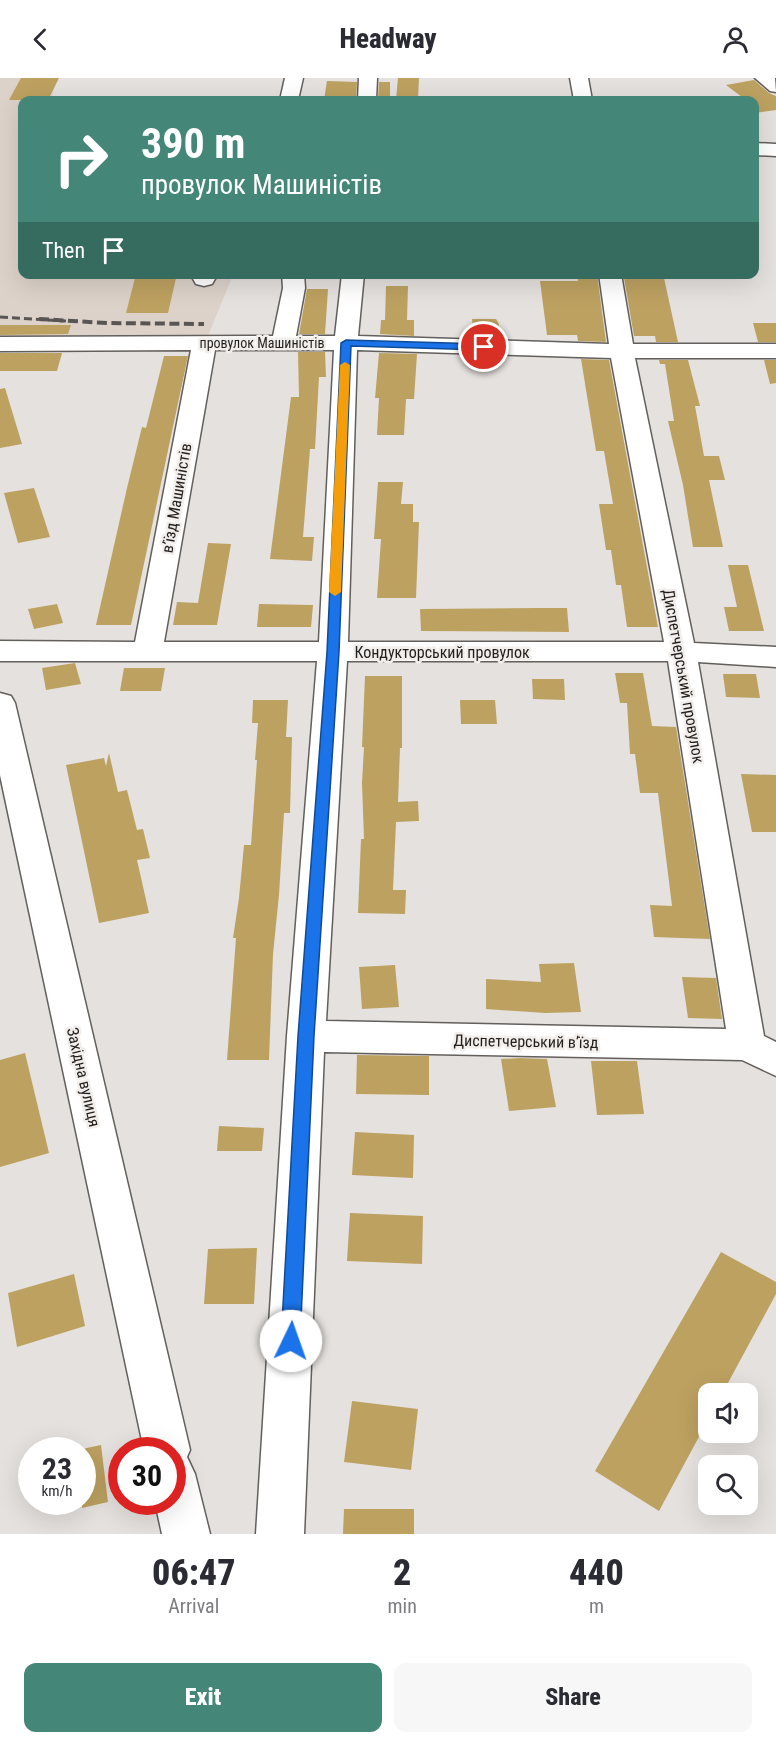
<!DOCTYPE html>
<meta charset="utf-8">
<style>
body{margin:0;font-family:"Roboto Condensed",sans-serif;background:#f7f7f7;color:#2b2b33;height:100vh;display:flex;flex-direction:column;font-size:22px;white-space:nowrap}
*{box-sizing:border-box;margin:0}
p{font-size:20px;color:#7c7c81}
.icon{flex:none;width:33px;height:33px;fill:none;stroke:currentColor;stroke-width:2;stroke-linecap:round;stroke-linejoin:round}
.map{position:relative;height:1456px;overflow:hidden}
.side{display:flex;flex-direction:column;background:#fff;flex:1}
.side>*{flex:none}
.guide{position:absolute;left:18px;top:18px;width:741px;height:183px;border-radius:12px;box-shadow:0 6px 24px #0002;background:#448779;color:#fff;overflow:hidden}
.buttons{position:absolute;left:698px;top:1305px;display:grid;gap:12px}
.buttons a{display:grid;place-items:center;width:60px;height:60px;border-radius:12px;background:#fff;box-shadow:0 6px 24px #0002;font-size:30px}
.speed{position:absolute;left:18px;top:1359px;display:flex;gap:12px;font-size:30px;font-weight:700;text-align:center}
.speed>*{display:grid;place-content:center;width:78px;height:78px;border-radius:50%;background:#fff;box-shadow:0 6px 24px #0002;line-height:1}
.speed small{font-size:15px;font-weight:400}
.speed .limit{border:9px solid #d22;background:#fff;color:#111}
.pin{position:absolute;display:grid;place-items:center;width:51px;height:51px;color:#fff;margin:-26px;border:3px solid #fff;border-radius:50%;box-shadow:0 2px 6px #0007}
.me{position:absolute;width:66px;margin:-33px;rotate:3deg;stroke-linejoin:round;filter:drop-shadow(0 0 4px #0008)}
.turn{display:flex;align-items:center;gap:21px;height:126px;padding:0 24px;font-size:27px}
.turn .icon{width:78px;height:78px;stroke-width:2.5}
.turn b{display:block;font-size:42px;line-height:51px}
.then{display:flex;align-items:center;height:57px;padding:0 24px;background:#0003;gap:12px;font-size:22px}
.eta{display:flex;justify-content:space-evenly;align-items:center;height:102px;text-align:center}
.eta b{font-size:36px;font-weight:800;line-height:42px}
.action{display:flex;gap:12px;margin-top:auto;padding:12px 24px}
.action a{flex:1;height:69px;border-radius:12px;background:#448779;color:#fff;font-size:24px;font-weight:800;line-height:69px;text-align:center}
.action a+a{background:#f7f7f7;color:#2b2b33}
header{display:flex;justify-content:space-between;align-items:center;height:78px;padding:0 24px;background:#fff;font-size:27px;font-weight:800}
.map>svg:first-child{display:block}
</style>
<header><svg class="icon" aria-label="back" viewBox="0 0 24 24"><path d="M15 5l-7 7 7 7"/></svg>Headway<svg class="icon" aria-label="person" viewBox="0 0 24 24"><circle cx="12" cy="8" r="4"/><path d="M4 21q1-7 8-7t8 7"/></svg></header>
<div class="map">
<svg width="776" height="1456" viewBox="0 0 776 1456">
<rect width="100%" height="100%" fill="#e5e1de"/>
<!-- built -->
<path fill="#dcd2ca" d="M0,0H57L51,22H22V196L233,197L207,260H0Z"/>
<!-- building -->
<g fill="#bda161">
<path d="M21,0H59L48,22H9Z"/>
<path d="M398,0H419L418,21H396Z"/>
<path d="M754,2L769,15L776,18V32L754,35V22H746L726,7Z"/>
<path d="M327,3L357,4L356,22H324Z"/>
<path d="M379,4H390V22H378Z"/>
<path d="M136,196H177L168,235H126Z"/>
<path d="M577,196H597L606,264L578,263L577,257H547L540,203H578Z"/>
<path d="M624,200H664L678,264H656L655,258H634Z"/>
<path d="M386,208H408L407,242H414V258L380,256L381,242H385Z"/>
<path d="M307,211H328L325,256H299Z"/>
<path d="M472,241H496L499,246L497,260L474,259Z"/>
<path d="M753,245H776V264H758Z"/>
<path d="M0,247H71L68,256L0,257Z"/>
<path d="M298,274H325L326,299H319L315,371H310L303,459H314L312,483L270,481L291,319H299Z"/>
<path d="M0,275H62L57,293H0Z"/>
<path d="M379,275L417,276L414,321H406L404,357H377L379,320H375Z"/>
<path d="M164,278H188L131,547H96L127,410L142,349L146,350Z"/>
<path d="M472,278L496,279L495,289H471Z"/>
<path d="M581,281L609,282L658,549H627L621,507H616L611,472H606L599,426H613L604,373H596Z"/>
<path d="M659,282H688L700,328H695L704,378H719L725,402H709L723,469H693L683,407L668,343H674L665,286H660Z"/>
<path d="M764,282H776V305L770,306Z"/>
<path d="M5,310L22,366L0,370V311Z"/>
<path d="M378,404H403L401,426H413V444H419L416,520H377L381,461H374Z"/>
<path d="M34,410L50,459L18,465L4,415Z"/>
<path d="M208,465L231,466L217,547H173L177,524L198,525Z"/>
<path d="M728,487H748L764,553H729L724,529H737Z"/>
<path d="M57,526L63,545L34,551L28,531Z"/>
<path d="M259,526L313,527L311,549H257Z"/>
<path d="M537,530H567L569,554L421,553L420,531Z"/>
<path d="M75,585L81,606L46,612L42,590Z"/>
<path d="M124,590H165L161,613H120Z"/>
<path d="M615,595H643L652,648L676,649L710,861L654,859L650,827L672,828L658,715H640L635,676H630L627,625H620Z"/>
<path d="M723,596H756L760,620L726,619Z"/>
<path d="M365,598H402V670H400L398,724L418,723L419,743L396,744L393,812H406L405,836L358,835L361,761H364L362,705L364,669H362Z"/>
<path d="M532,601H564L565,622L533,621Z"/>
<path d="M253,622H288L286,659H292L290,735H284L279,817L273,876L269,982H227L236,860H233L239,820L244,767H251L257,682H255L258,645H252Z"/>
<path d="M460,622H495L497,646H461Z"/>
<path d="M109,675L118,714L127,712L137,752L143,751L150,780L137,782L149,835L99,845L66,687L104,680L106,688Z"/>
<path d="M741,696L776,697V754H752Z"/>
<path d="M574,885L581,934L545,935L486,931V901L541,904L539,886Z"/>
<path d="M395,887L399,929L362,931L359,889Z"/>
<path d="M682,899L716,900L722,941L688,940Z"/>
<path d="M25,975L49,1075L0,1089V982Z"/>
<path d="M357,977L429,978V1017L356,1016Z"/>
<path d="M520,980L547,981L556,1029L509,1033L501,981Z"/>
<path d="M591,983H637L644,1036L597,1037Z"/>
<path d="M219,1048L264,1050L262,1073H217Z"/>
<path d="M355,1054L414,1057L413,1100L352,1097Z"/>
<path d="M350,1135L423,1138L422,1186L347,1183Z"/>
<path d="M257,1170L254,1226H204L208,1171Z"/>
<path d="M721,1174L776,1204V1216L722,1316H708V1342L659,1433L595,1393Z"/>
<path d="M74,1196L85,1248L17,1269L8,1215Z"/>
<path d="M352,1323L418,1331L411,1392L344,1384Z"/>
<path d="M101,1367L108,1424L82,1430V1371Z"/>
<path d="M344,1431H414V1456H343Z"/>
</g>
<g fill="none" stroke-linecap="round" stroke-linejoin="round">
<!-- minor casing -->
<g stroke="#625f5c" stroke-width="3">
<g id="minor">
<path d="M285,0H303L298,22H280Z"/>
<path d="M359,0H377L376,22H358Z"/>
<path d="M570,0H588L592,22H574Z"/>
<path d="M755,0H775L776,14L770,13Z"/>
<path d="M754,65L776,66V78L754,77Z"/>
<path d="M196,196H218L212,206L204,208L196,206L193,201Z"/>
<path d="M282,196H304L305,210L296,258H335L342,196H364L358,258L609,266L599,196H621L633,266H776V280H635L694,565L776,569V589L698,584L764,958L776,964V998L742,982L324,974L304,1456H256L287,958L317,583H0V563L135,564L191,272L0,273V259L273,258L283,210ZM215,272H334L319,564H164ZM357,272L611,280L664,564H348ZM347,583H668L726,951L326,943Z"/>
<path d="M0,615L11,618L15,625L190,1372L187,1379L195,1396L210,1456H162L155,1424H172V1372H144L0,697Z"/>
</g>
</g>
<!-- minor -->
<use href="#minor" fill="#fff" fill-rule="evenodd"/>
<!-- rail-far1 -->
<path stroke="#585654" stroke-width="3" stroke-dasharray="8 4" stroke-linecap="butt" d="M0,239L66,243"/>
<!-- rail -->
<path stroke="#585654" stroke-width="4" stroke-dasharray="10 4.5" stroke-linecap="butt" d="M39,241L107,245L204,246"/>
</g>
<!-- route -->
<path fill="#1a73e8" stroke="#114b97" stroke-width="1.5" d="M346,262L484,266L489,269L484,272L351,268L339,574L314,958L300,1263L297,1269L291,1271L284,1269L281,1263L298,958L327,574L341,265Z"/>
<!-- slow -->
<path fill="#f59e0b" d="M345,284L350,287L341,514L335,518L329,514L340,287Z"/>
<g text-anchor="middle" stroke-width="5" stroke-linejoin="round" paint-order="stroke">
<!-- far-street labels -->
<g font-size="14" fill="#211f1e" stroke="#f2eeeb">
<text x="262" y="270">провулок Машиністів</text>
</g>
<!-- street labels -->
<g font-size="16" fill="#211f1e" stroke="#f2eeeb">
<text transform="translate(176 420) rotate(-80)" y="6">в’їзд Машиністів</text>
<text x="442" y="580">Кондукторський провулок</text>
<text transform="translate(684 598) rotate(80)" y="6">Диспетчерський провулок</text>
<text transform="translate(526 963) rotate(1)" y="6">Диспетчерський в’їзд</text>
<text transform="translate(84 999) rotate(77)" y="6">Західна вулиця</text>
</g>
</g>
</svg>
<div class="buttons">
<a><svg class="icon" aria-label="sound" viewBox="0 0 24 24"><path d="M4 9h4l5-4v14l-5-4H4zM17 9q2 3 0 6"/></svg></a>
<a><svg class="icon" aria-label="search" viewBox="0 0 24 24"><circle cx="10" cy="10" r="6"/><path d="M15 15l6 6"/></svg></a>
</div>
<div class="speed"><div>23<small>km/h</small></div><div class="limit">30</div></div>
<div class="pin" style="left:484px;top:269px;background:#d93025"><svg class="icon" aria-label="arrive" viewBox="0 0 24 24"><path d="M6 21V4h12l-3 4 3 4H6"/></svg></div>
<svg class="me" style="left:291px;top:1263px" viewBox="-20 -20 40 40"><circle r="19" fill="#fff"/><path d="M0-13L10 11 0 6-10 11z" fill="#1a73e8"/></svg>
<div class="guide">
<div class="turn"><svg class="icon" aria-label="right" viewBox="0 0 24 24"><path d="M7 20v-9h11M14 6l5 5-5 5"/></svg><div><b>390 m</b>провулок Машиністів</div></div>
<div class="then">Then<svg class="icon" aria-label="arrive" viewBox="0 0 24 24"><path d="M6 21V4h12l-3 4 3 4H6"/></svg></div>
</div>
</div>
<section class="side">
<div class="eta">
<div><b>06:47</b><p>Arrival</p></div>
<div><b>2</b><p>min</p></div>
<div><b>440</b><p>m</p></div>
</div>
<div class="action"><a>Exit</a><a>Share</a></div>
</section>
